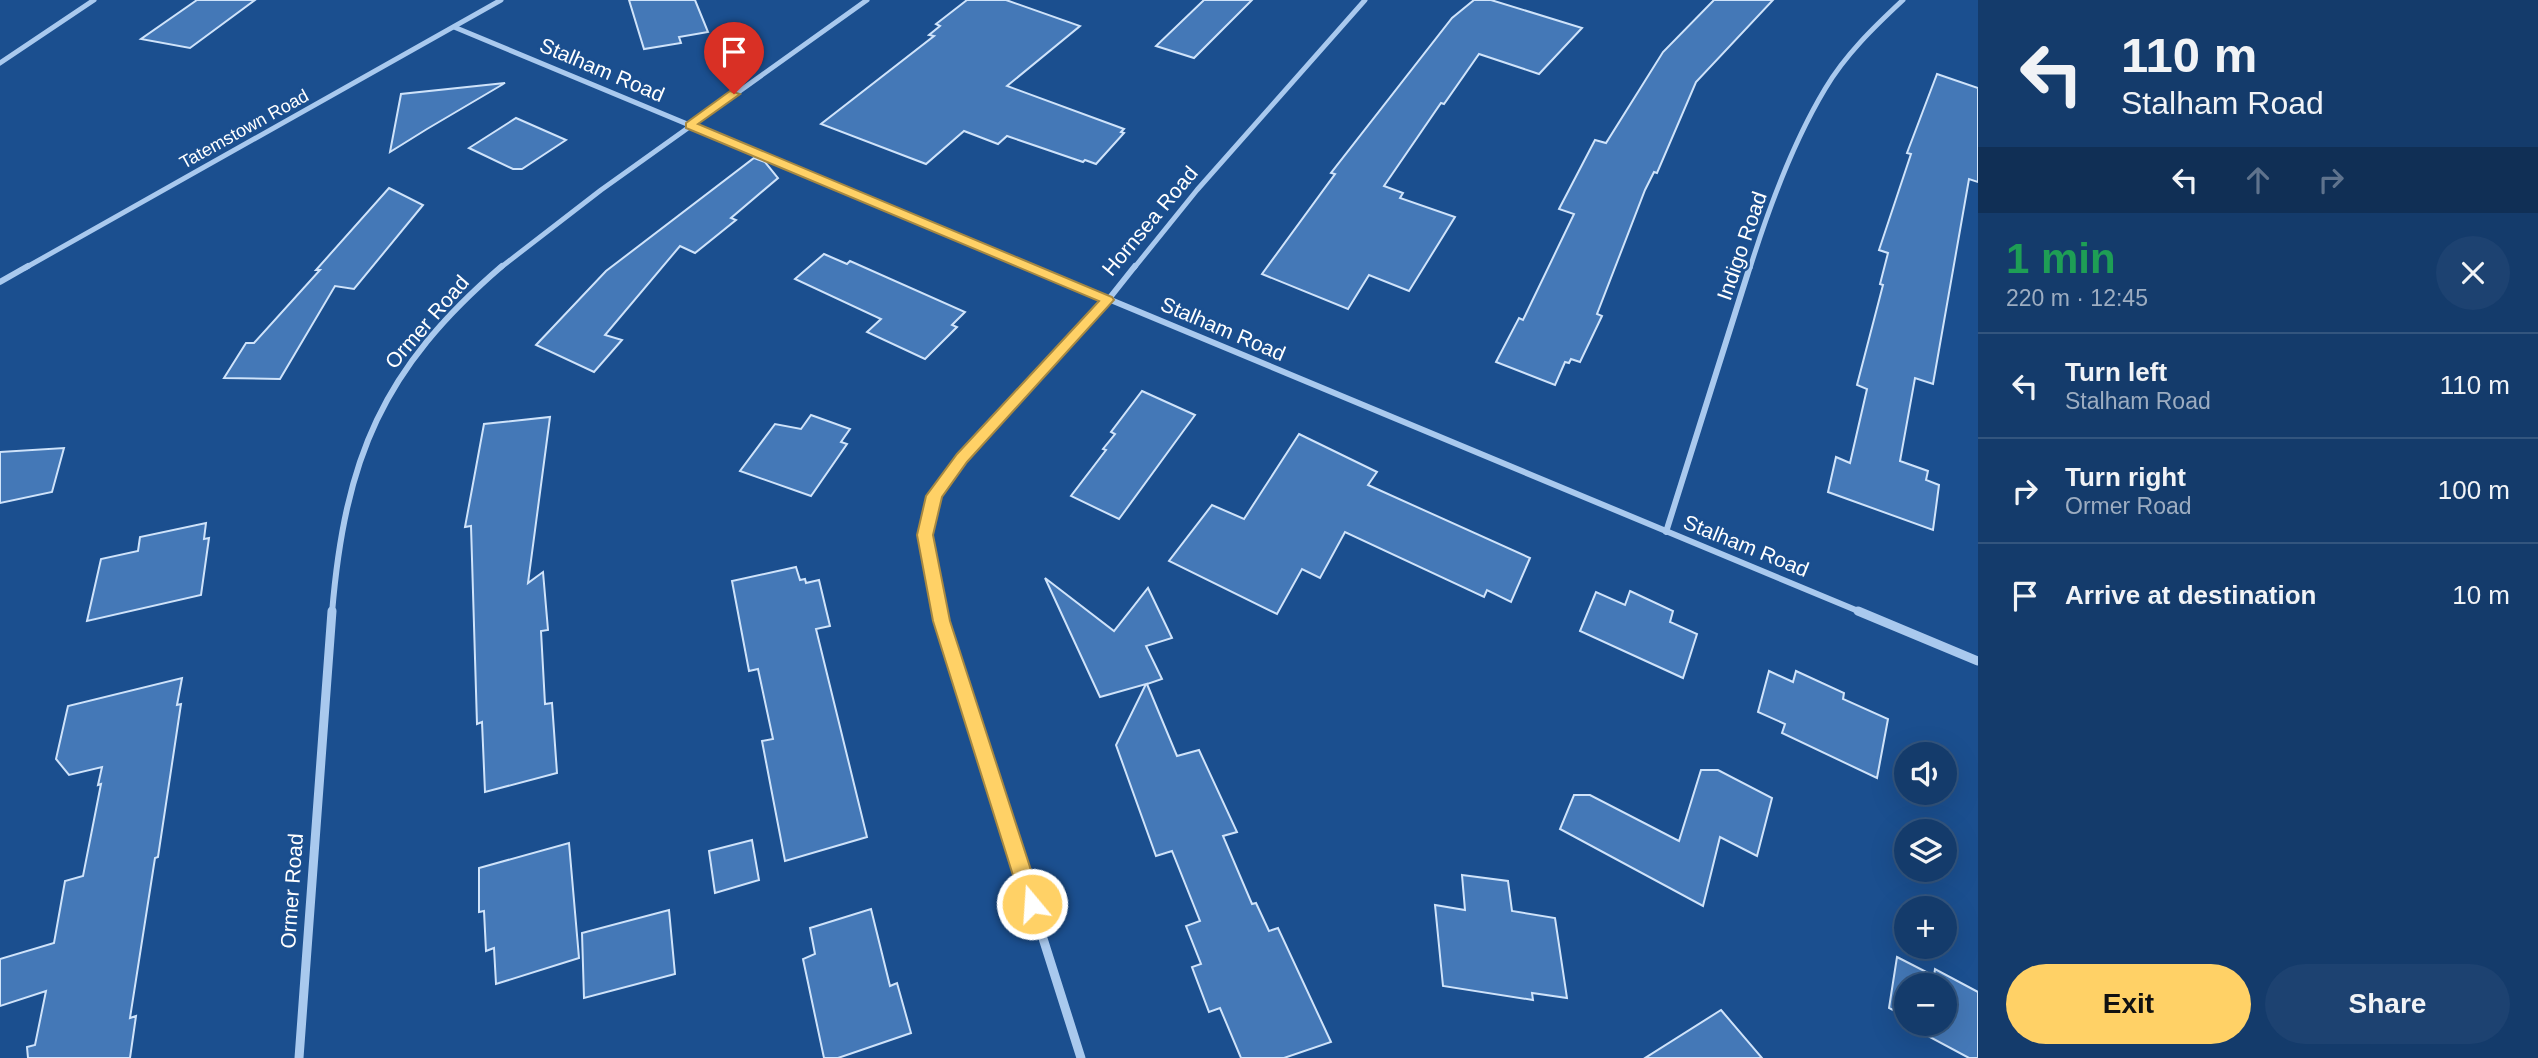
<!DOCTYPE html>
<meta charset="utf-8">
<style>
body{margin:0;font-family:Helvetica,sans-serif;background:#1d4271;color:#f1f3f6;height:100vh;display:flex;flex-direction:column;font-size:26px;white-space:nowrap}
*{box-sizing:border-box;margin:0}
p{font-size:23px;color:#9dadc1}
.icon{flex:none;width:38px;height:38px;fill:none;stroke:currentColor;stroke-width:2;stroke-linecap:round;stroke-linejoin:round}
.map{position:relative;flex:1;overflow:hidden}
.side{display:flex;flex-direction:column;background:#143b6b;width:560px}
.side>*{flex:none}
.banner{background:#143b6b;color:#f1f3f6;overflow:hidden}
.controls{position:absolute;left:1894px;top:742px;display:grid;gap:14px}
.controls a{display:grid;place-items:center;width:63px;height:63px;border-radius:50%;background:#143b6b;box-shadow:0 7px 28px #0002,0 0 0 2px #33557e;font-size:35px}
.pin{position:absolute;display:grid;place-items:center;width:60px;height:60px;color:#fff;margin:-72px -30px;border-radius:50% 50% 50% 0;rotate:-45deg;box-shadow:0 0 7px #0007}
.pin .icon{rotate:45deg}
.me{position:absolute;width:77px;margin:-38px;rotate:342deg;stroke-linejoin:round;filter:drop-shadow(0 0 5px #0008)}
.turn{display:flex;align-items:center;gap:24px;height:147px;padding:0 28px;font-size:32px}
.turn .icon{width:91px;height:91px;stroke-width:2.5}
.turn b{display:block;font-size:49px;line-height:60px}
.lanes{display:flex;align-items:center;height:66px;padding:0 28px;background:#0003;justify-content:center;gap:35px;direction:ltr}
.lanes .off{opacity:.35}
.round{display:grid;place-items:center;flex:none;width:74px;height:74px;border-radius:37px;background:#1d4271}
.overview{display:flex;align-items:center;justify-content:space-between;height:119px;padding:0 28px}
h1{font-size:42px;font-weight:700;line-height:52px;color:#1e9e55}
.cta{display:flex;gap:14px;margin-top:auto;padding:14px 28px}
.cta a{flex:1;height:80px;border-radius:42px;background:#ffd166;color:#111;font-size:28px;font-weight:700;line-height:80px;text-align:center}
.cta a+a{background:#1d4271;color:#f1f3f6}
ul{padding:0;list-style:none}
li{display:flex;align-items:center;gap:21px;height:105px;padding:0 28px;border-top:2px solid #33557e}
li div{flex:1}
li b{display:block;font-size:26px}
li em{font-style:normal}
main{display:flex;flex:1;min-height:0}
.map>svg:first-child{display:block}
</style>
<main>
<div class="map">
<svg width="1978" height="1058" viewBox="0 0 1978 1058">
<rect width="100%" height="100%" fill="#1b4f8f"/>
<!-- building -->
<g fill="#4478b7" stroke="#cfe3fa" stroke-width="2">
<path d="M197,0H255L190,48L141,39Z"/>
<path d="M629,0H695L708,32L679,37L681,43L644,49Z"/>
<path d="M967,0H1006L1080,26L1007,86L1124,129L1121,132L1124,133L1096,164L1085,160L1083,162L1007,136L998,144L964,131L926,164L821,124L934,36L929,35L940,26L936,24Z"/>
<path d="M1204,0H1252L1194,58L1156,46Z"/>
<path d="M1474,0H1491L1582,28L1539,74L1479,54L1444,104L1441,103L1384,186L1403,193L1400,198L1455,217L1409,291L1369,275L1348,309L1262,274L1335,174L1331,173L1452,18Z"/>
<path d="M1714,0H1773L1696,82L1657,173L1654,172L1645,190L1597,314L1602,316L1580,362L1571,359L1569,363L1565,362L1555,385L1496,362L1519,318L1523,320L1574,214L1559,209L1595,140L1606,143L1663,52Z"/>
<path d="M1937,74L1978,88V182L1969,179L1933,384L1915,378L1900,461L1928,471L1926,480L1939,485L1933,530L1828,492L1836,457L1850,463L1867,389L1857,385L1883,285L1880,284L1888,253L1879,250L1911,154L1907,153Z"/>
<path d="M505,83L427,129L390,152L401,94Z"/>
<path d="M516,118L566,140L522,169H513L469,148Z"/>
<path d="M754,158L765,162L778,178L731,218L736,220L695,253L680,246L605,335L622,340L594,372L536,345L606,271Z"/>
<path d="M389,188L423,205L354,289L335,286L280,379L224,378L246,343H254L320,270H316Z"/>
<path d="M824,254L847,264L850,261L965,312L952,325L957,327L925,359L867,332L881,319L795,279Z"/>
<path d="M1142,391L1195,415L1119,519L1071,496L1106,450L1103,449L1115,434L1111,432Z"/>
<path d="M811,415L850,429L841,442L847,444L811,496L740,471L775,424L801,429Z"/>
<path d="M550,417L528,583L543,572L548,630L541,631L545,704L552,703L557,773L485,792L482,722L477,724L471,526L465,527L484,424Z"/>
<path d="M1299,434L1377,472L1368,485L1530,558L1511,602L1487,590L1484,597L1345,532L1320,578L1302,569L1277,614L1169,561L1212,505L1244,519Z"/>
<path d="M64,448L52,492L0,503V452Z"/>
<path d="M206,523L204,539L209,538L201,595L87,621L101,559L138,551L140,537Z"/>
<path d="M796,567L800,580L805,579L806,583L819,580L830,626L816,629L867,837L785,861L762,741L773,739L758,669L749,671L732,581Z"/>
<path d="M1045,578L1114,631L1148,588L1172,638L1146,646L1162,679L1147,684L1177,756L1199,750L1237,832L1223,836L1252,904L1256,903L1269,931L1278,928L1331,1042L1284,1058H1241L1220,1008L1209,1012L1192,967L1201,964L1186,926L1200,921L1172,851L1156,856L1116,745L1146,684L1100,697Z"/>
<path d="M1630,591L1673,611L1670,622L1697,634L1683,678L1580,631L1596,592L1625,605Z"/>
<path d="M1769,671L1793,682L1796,671L1844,693L1843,699L1888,719L1877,778L1782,733L1785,724L1758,712Z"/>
<path d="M182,678L177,705L181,704L158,857L155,858L130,1018L136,1016L130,1058H28L27,1047L35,1045L46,991L0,1006V959L54,943L65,881L83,876L101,784L98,785L102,767L69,775L56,759L68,706Z"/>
<path d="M1701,770H1718L1772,798L1757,856L1720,837L1703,906L1560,829L1574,795H1590L1679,841Z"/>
<path d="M752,840L759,880L715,893L709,851Z"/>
<path d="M569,843L579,958L496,984L494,948L486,951L484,911L479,912V868Z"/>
<path d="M1462,875L1508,881L1512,911L1555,918L1567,998L1532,993L1533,1000L1443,986L1435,905L1465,910Z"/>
<path d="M871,909L890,986L897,983L911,1033L838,1058H824L803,959L815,954L810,928Z"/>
<path d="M669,910L675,974L584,998L582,933Z"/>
<path d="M1897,957L1934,976L1935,969L1978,992V1058H1969L1926,1035L1927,1028L1918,1024H1944V985H1906V1017L1889,1008Z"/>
<path d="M1721,1010L1762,1058H1645Z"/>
</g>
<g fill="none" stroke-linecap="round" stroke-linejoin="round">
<!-- minor-far2 -->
<g stroke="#a9c9ee" stroke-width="5">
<path d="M454,27L1033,268"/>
<path d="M0,63L94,0"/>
<path d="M25,268L501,0"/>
<path d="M500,268L601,190L867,0"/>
<path d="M1134,268L1197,190L1365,0"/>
<path d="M1750,268C1769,207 1792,144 1825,89C1845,55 1874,27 1903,0"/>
</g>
<!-- minor-far1 -->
<g stroke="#a9c9ee" stroke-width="6">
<path d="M1029,266L1863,613"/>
<path d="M0,282L28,266"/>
<path d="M1666,532L1750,266"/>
<path d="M332,613C345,458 382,369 502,266"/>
<path d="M940,613L925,535L934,496L962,458L1108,300L1135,266"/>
</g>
<!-- minor -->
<g stroke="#a9c9ee" stroke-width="9">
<path d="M939,611L1081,1058"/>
<path d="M1858,611L1978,661"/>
<path d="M299,1058L332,611"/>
</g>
</g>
<!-- route -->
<path fill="#ffd166" stroke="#a68842" stroke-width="2" d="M730,91L740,94L698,124L1112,297L1114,300L967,462L942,497L933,535L950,621L1042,904L1039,911L1032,914L1025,911L1022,904L933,621L917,535L926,496L957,454L1099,301L686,128V123Z"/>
<g text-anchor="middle" stroke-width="5" stroke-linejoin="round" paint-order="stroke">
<!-- far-street labels -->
<g font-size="18" fill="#fff" stroke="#1b4f8f">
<text transform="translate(244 129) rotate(-29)" y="6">Tatemstown Road</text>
</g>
<!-- street labels -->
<g font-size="21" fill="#fff" stroke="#1b4f8f">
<text transform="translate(602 70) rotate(23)" y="7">Stalham Road</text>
<text transform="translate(1150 221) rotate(-50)" y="7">Hornsea Road</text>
<text transform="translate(1742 246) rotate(-71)" y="7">Indigo Road</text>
<text transform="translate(427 322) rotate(-49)" y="7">Ormer Road</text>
<text transform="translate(1223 329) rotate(23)" y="7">Stalham Road</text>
<text transform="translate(1746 546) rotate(22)" y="7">Stalham Road</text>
<text transform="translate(292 891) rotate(-86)" y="7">Ormer Road</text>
</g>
</g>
</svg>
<div class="controls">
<a><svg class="icon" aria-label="sound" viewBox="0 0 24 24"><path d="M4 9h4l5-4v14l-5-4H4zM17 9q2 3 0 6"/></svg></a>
<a><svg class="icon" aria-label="layers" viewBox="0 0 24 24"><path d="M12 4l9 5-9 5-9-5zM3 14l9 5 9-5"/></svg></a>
<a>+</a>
<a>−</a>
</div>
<div class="pin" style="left:734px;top:94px;background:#d93025"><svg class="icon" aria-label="arrive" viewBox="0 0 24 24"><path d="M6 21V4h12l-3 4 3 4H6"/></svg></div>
<svg class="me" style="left:1032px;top:904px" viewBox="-20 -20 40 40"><circle r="17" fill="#ffd166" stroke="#fff" stroke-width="3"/><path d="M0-11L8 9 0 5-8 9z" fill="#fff"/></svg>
</div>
<section class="side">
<div class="banner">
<div class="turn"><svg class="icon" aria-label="left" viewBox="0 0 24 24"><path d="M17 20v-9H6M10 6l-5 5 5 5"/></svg><div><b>110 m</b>Stalham Road</div></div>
<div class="lanes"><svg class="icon" aria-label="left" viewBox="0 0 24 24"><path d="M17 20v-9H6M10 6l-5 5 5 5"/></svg><svg class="icon off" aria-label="ahead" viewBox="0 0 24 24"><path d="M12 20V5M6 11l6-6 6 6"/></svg><svg class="icon off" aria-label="right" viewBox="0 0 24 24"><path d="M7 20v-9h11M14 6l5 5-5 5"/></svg></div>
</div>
<div class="overview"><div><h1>1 min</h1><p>220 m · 12:45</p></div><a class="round"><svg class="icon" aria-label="close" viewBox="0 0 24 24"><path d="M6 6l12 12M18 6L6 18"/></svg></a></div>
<ul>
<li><svg class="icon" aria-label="left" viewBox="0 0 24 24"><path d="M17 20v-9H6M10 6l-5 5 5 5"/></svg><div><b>Turn left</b><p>Stalham Road</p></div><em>110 m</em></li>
<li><svg class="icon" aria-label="right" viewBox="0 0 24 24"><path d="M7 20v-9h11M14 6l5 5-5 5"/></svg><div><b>Turn right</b><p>Ormer Road</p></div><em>100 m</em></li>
<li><svg class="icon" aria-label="arrive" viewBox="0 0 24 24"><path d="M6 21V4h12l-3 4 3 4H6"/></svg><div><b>Arrive at destination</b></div><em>10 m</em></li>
</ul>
<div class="cta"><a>Exit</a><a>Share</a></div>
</section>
</main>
